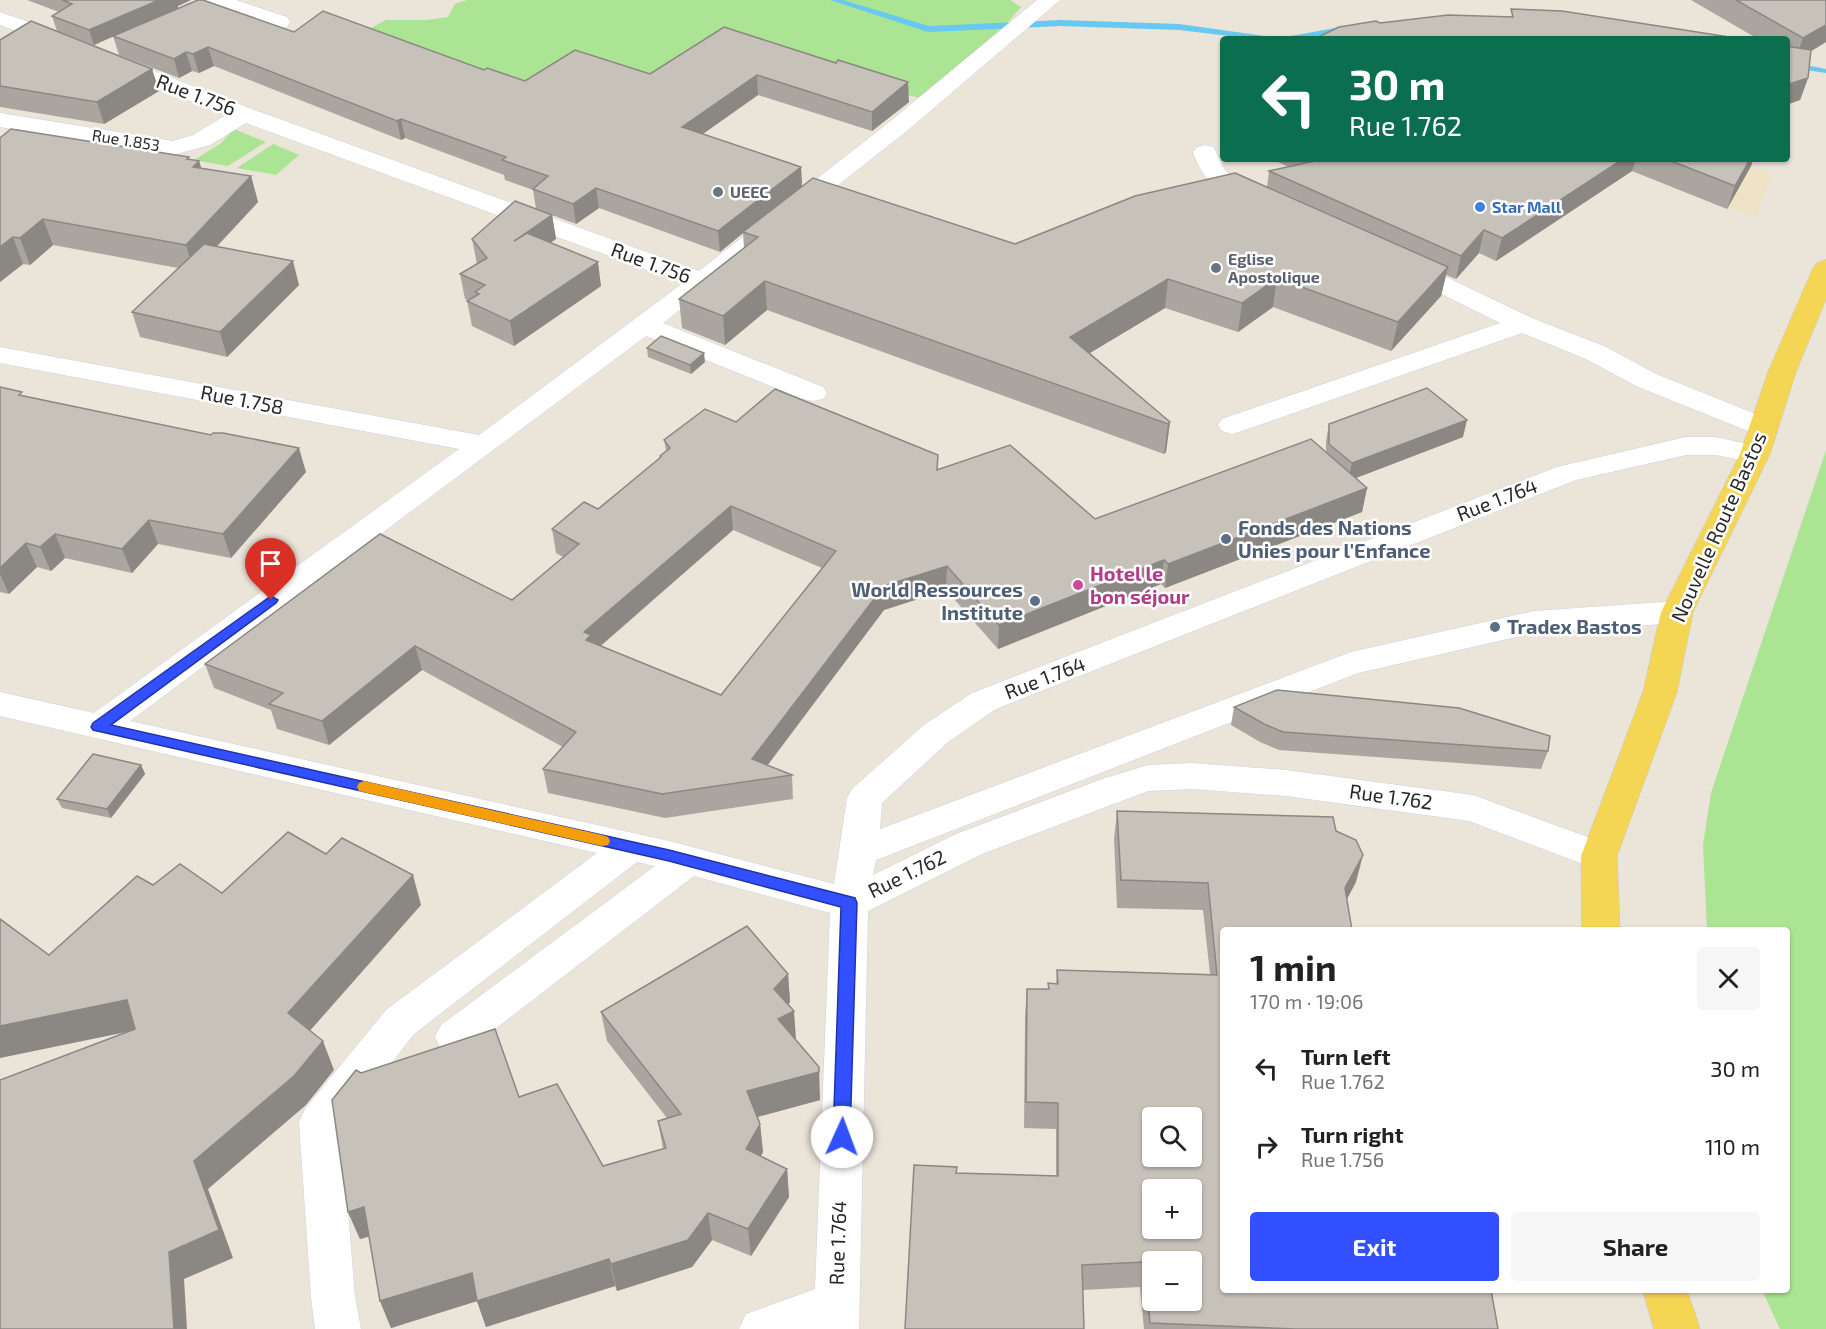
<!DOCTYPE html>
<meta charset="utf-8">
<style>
body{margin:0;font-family:"Exo 2",sans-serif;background:#f6f6f6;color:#222;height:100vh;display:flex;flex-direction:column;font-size:22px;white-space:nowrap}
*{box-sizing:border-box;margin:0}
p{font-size:20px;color:#767676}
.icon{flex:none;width:33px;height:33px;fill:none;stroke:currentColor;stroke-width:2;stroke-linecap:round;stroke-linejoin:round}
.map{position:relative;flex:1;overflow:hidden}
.sheet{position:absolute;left:1220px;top:927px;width:570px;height:366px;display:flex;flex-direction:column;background:#fff;border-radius:6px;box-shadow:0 2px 4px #0004}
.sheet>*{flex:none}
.guide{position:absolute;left:1220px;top:36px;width:570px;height:126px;border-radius:6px;box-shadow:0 2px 4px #0004;background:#0b6e4f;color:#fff;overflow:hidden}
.fabs{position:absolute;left:1142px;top:1107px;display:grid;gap:12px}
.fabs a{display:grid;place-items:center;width:60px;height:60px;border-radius:6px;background:#fff;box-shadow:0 2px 4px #0004;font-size:30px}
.pin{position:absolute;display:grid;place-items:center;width:51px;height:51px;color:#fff;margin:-62px -26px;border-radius:50% 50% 50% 0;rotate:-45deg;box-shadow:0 0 6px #0007}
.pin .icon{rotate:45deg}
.me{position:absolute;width:66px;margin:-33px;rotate:2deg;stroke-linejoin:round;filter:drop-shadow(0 0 4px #0008)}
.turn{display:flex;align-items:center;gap:21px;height:126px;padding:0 30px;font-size:27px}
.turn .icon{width:78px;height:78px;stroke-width:2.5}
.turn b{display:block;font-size:42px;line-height:51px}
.round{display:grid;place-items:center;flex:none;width:63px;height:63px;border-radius:6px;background:#f6f6f6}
.summary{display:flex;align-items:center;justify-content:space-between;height:102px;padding:0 30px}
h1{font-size:36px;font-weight:700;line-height:45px}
.primary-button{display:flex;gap:12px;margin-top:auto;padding:12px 30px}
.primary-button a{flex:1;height:69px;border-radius:6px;background:#3250ff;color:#fff;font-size:24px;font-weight:700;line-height:69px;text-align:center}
.primary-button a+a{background:#f6f6f6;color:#222}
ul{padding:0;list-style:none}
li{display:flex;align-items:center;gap:18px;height:78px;padding:0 30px}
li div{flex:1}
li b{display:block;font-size:22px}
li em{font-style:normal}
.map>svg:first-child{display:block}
</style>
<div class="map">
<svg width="1826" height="1329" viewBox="0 0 1826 1329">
<rect width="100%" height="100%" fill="#ebe4d9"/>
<!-- education -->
<path fill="#eee3c7" d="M1603,159H1755L1751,167L1773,173L1755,216L1715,204Z"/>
<!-- green -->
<g fill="#abe493">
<path d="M467,0H1010L1021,7L978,57L919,98L826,72L675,75L529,96L356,36L386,20H426L448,17L455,4Z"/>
<path d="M234,129L266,142L228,166L194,160L220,144Z"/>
<path d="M273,144L299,155L276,175L237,168Z"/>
<path d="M1826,450V1329H1780L1762,1290H1786V930H1707L1703,845L1711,793Z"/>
</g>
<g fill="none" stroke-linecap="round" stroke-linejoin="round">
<!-- stream -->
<g fill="#67c8f2" fill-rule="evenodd">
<path d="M830,0H843L929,26L1061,20L1179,24L1280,38L1346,26L1350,29L1346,32L1300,39H1255L1179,30L1061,26L928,32Z"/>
<path d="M1786,61L1826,69V73L1786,67Z"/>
</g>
<!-- minor casing -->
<g stroke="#ced1e2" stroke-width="1">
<g id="minor">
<path d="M203,0H236L287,17L290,22L287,27L279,28L220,9L173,26L165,25L162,20L165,15Z"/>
<path d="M1037,0H1060L908,130L663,323L823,387L827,393L823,399L813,401L803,399L646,336L130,721L669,841L834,884L847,798L852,789L924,725L972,693L1557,467L1686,437H1716L1765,448L1770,454L1765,460L1755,463L1716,455H1686L1576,480L996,709L948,742L882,803L880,829L1351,652L1534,611L1677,601L1688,604L1693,612L1688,620L1677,623L1534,633L1358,673L876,860L873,875L956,834L1102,779L1148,765L1192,763L1286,770L1473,795L1612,846L1617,856L1612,866L1599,870L1469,821L1286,796L1192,789L1148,791L982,854L868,911L859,1329H739L746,1314L815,1289L830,913L694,876L469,1049L455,1054L441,1049L435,1037L441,1025L655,866L637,862L414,1034L341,1127L355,1297L361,1329H315L311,1297L299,1122L305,1109L386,1010L597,853L0,716V692L94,713L459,449L0,363V347L479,435L683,283L246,123L210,145L173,155L0,127V113L173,141L193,135L226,115L105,67L102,62L105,57L113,55L252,109L699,271L892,120Z"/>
<path d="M0,12L71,37L74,42L71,47L63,48L0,25Z"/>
<path d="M1205,145L1213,147C1220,157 1221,168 1231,176C1242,185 1260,189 1267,200L1264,205C1233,213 1201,179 1193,152L1197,147Z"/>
<path d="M1404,258L1413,261L1532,318L1606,347L1656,374L1773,421L1777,427L1773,433L1763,436L1753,433L1636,386L1586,359L1522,333L1242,431L1232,434L1222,431L1218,425L1222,419L1500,323L1395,271L1391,266L1395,261Z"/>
</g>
</g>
<!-- major casing -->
<g stroke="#c7c7c7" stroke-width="1">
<g id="major">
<path d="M1826,260V299L1796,372L1770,454L1693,612L1677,692L1617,856L1620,930H1582L1581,856L1643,692L1661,612L1740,454L1768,372L1813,268L1817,263Z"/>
<path d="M1643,1290H1687L1700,1329H1654Z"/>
</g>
</g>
<!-- minor -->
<use href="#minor" fill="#fff" fill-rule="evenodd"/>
<!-- major -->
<use href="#major" fill="#f5d554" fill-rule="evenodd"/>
</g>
<!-- wall -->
<g fill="#aaa69f" fill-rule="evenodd">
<path d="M27,0H191L178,6V8L484,70L525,81L650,74L724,27L909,102L872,131L758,95L703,134L801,167L802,187L1015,244L1267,187L1269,171L1289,167L1271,159H1753L1751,166L1727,209L1632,171L1496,261L1479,253L1456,279L1446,275L1441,296L1391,351L1273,307L1238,332L1165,308L1090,353L1170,422L1166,452L1164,454L767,310L725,345L682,328L679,299L744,248L743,233L720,252L599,208L576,224L552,215L556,239L550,242L601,286L514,346L472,326L467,301L468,300L465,299L460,274L477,264L472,239L536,209L533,190L505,180L504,175L405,138L401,140L214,66L199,73L192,71L179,78L119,55L113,36L94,45L57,31L52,16L59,12Z"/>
<path d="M1691,0H1826V42L1811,51L1808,78L1800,100L1786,105V39H1758Z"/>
<path d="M0,40L152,69L159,91L104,124L0,107Z"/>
<path d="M0,138L190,159L199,161L201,168L251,176L258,202L217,246L299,285L227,357L140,337L132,312L178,268L53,245L30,265L23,264L0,282Z"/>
<path d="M647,348L705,362L691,374L648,357Z"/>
<path d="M0,387L24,397L306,472L231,558L158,544L132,573L65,558L51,571L37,567L9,594L0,592Z"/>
<path d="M736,422L938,470L1095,519L1326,452V441L1329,424L1463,437L1356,478L1367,488L1362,512L1165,588L1161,584L998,649L946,590L884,610L768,765L792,775L793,799L665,818L548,793L543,769L563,747L422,670L329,745L277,729L271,710L214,688L205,664L512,600L563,557L556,553L552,529L598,509L660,458V456L666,451L664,440ZM733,530L822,568L721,695L601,646Z"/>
<path d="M1234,707L1548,751L1541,769L1279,750L1260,742L1231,725Z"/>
<path d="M141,765L145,774L111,818L62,808L57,799Z"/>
<path d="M1117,811L1336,831L1356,882L1347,899L1222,930L1498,1329H1144L1140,1287L1083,1290L956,1173L1056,1176V1129L1024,1128L1025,1016L1027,989H1048V983L1056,984L1057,970L1210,974L1203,910L1117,908L1114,839Z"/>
<path d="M788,974L790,1002L788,1005L796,1040L820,1096V1100L757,1117L760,1124L763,1152L761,1156L787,1169L789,1197L751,1256L712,1240L692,1267L617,1291L615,1286L486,1327L477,1301L391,1328L380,1301L369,1236L360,1239L348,1212L361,1073L519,1097L603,1166L663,1149L658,1121L667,1118L607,1041L601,1012Z"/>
</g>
<!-- shaded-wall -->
<g fill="#8b8782">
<path d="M159,0H191L178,6V8L94,45L89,30Z"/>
<path d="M1826,25V42L1795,61L1803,38Z"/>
<path d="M208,47L214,66L199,73L193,54Z"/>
<path d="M186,52L192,71L179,78L174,59Z"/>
<path d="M152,69L159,91L104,124L97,102Z"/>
<path d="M757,75L758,95L684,147L682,127Z"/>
<path d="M1808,78L1800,100L1786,105V85Z"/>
<path d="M908,82L909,102L872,131V112Z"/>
<path d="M401,119L405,138L401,140L397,121Z"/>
<path d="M1623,159H1636L1632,171L1496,261L1502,238Z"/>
<path d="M1750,159H1753L1751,166L1727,209L1735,186Z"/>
<path d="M199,161L207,187L193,167Z"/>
<path d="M801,167L802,187L743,232V233L720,252L718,231Z"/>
<path d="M251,176L258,202L194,271L186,245Z"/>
<path d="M596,188L599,208L576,224L573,204Z"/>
<path d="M552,215L556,239L518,265L514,241Z"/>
<path d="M43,219L53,245L30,265L20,238Z"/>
<path d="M1484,230L1479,253L1456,279L1461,256Z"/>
<path d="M13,237L23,264L0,282V247Z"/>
<path d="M293,261L299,285L227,357L220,332Z"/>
<path d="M598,262L601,286L514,346L510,321Z"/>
<path d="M1448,267L1441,296L1391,351L1398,322Z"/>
<path d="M1277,278L1273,307L1238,332L1242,303Z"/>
<path d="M1168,279L1165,308L1068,366L1070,337Z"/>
<path d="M765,281L767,310L725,345L723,316Z"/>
<path d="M704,353L705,362L691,374L690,365Z"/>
<path d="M1467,420L1463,437L1348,481L1352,463Z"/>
<path d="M1170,422L1166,452L1164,454L1168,424Z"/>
<path d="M299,448L306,472L231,558L223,534Z"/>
<path d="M1367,488L1362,512L1165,588L1168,564Z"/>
<path d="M731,506L733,530L593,652L590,664L584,632Z"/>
<path d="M149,520L158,544L132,573L122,549Z"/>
<path d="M55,534L65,558L51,571L40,547Z"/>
<path d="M26,543L37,567L9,594L0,574V568Z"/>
<path d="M1164,560L1161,584L998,649L999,625Z"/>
<path d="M947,566L946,590L884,610L756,780L752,759L884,586Z"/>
<path d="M415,646L422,670L329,745L322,721Z"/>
<path d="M141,765L145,774L111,818L107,809Z"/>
<path d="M1363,855L1356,882L1338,915L1345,888Z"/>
<path d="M413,875L421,905L300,1042L288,1013Z"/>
<path d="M788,974L790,1002L776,1017L774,989Z"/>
<path d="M127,1000L141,1029L0,1058V1026Z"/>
<path d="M794,1011L796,1040L778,1019Z"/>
<path d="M323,1041L334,1070L306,1105L208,1189L233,1258L184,1279L187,1329H174L169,1252L194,1161Z"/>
<path d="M819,1067L820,1100L750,1119L747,1091Z"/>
<path d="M760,1124L763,1152L749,1176L746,1149Z"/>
<path d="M787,1169L789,1197L751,1256L748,1229Z"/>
<path d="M364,1207L375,1235L360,1239L348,1212Z"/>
<path d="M708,1213L712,1240L692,1267L617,1291L611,1264Z"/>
<path d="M609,1259L615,1286L486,1327L477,1301L391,1328L380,1301L472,1273Z"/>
</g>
<!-- building -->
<g fill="#c6c1b9" stroke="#8b8782" stroke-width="1.5" fill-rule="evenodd">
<path d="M62,0H159L89,30L52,16L72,4Z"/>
<path d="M198,0H203L294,32L323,11L484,70L487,68L525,81L575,50L650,74L724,27L836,63L838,60L908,82L872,112L757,75L682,127L801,167L718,231L596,188L573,204L533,189L548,176L502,160L506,157L401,119L397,121L208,47L193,54L186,52L174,59L113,36Z"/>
<path d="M1736,0H1826V25L1803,38Z"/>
<path d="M1511,9L1562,11L1742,39H1314L1339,27L1376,21L1380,23L1448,15L1513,17Z"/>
<path d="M31,21L152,69L97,102L0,86V40Z"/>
<path d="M1786,46L1811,50L1808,78L1786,85Z"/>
<path d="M11,129L189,157L187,159L199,161L193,167L251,176L186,245L43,219L20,238L13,237L0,247V138Z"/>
<path d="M1324,159H1623L1502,238L1484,230L1461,256L1269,171Z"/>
<path d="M1666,159H1750L1735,186Z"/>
<path d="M1235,173L1448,267L1398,322L1277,278L1242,303L1168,279L1070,337L1170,422L1168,424L765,281L723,316L679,299L758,237L743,232L813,178L1015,244L1135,196Z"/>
<path d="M515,201L552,215L514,241L527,233L598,262L510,321L467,301L479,294L475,292L485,285L460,274L487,258L472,239Z"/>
<path d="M204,244L293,261L220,332L132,312Z"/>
<path d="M661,336L704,353L690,365L647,348Z"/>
<path d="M0,387L22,392L19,395L211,435L213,433H223L299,448L223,534L149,520L122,549L55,534L40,547L26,543L0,568Z"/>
<path d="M1427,388L1467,420L1352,463L1329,444V424Z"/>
<path d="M775,389L938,455L937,470L1010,445L1095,519L1311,439L1367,488L1168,564L1164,560L999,625L947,566L884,586L752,759L792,775L662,794L543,769L576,732L415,646L322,721L269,704L283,693L205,664L380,534L512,600L579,544L552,529L584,502L598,509L661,457L660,456L670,448L664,440L705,409L736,422ZM731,506L836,551L721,695L586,640L591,635L584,632Z"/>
<path d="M1277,690L1459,708L1550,736L1548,751L1283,732L1264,724L1234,707Z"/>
<path d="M93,754L141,765L107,809L57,799Z"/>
<path d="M1117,811L1333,817L1336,831L1356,840L1363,855L1345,888L1352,930H1222V1290H1491L1498,1329H1295L1150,1323L1145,1262L1082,1265L1084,1329H905L914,1165L957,1167L956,1173L1058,1176V1103L1026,1102L1027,989H1049L1048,983L1058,984L1057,970L1217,975L1208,883L1121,880ZM1152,1118H1191V1156H1152ZM1152,1190H1191V1228H1152ZM1152,1262H1191V1300H1152Z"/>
<path d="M288,832L326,854L342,838L413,875L288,1013L323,1041L294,1076L194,1161L219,1230L169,1252L174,1329H0V1080L135,1029L127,1000L0,1026V919L49,955L137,876L153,885L180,864L222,893Z"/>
<path d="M747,926L788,974L774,989L794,1011L778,1019L819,1067V1072L747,1091L760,1124L746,1149L787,1169L748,1229L708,1213L688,1240L611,1264L609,1259L477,1301L472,1273L380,1301L364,1207L348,1212L332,1100L356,1070L361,1073L495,1029L519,1097L557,1084L603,1166L666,1148L658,1121L681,1114L601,1012Z"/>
</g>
<!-- route -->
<path fill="#3250ff" stroke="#2034a6" stroke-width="1.5" d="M271,596L278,600L276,603L111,725L669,850L855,898L857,903L850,1137L848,1143L842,1145L835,1143L833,1137L841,907L669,861L93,730L91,727L93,723Z"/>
<!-- slow -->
<path fill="#f59e0b" d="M364,781L602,835L608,837L610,841L608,845L602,846L359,791L357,787L359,783Z"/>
<!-- markers -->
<g fill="#6b7280" stroke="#fff" stroke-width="2">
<circle cx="718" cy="192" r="6"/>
<circle cx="1216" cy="268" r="6"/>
</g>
<circle fill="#3f7fe0" stroke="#fff" stroke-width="2" cx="1480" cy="207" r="6"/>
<g fill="#5c6f8a" stroke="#fff" stroke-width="2">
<circle cx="1226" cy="539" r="6"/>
<circle cx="1035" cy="601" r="6"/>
<circle cx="1495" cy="627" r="6"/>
</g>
<circle fill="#d1479c" stroke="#fff" stroke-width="2" cx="1078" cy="585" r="6"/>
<g text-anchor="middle" stroke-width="5" stroke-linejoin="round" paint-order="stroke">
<!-- far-street labels -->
<g font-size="16" fill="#282828" stroke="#fff">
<text transform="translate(126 140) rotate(9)" y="6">Rue 1.853</text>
</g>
<!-- far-worship labels -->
<g font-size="16" font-weight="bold" fill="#5b616d" stroke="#fff" text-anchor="start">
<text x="730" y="198">UEEC</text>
<text x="1228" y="265">Eglise<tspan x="1228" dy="18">Apostolique</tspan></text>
</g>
<!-- far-shop labels -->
<g font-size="16" font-weight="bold" fill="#366cbe" stroke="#fff" text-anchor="start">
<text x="1492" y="213">Star Mall</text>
</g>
<!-- street labels -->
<g font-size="20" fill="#282828" stroke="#fff">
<text transform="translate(196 95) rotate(21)" y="7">Rue 1.756</text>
<text transform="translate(651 263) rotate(20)" y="7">Rue 1.756</text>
<text transform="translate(242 400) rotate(11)" y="7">Rue 1.758</text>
<text transform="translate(1497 500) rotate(-21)" y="7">Rue 1.764</text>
<text transform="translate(1719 527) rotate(-66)" y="7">Nouvelle Route Bastos</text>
<text transform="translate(1045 678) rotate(-21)" y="7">Rue 1.764</text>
<text transform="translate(1391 797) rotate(8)" y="7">Rue 1.762</text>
<text transform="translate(907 874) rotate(-26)" y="7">Rue 1.762</text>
<text transform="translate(838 1243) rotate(-88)" y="7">Rue 1.764</text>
</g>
<!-- service labels -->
<g font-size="20" font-weight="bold" fill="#4e5e75" stroke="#fff" text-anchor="start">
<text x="1238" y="535">Fonds des Nations<tspan x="1238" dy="23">Unies pour l'Enfance</tspan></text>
<text x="1023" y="597" text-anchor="end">World Ressources<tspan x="1023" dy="23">Institute</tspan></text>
<text x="1507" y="634">Tradex Bastos</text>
</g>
<!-- hotel labels -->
<g font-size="20" font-weight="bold" fill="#b23c85" stroke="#fff" text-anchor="start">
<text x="1090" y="581">Hotel le<tspan x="1090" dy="23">bon séjour</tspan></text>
</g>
</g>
</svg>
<div class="fabs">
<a><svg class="icon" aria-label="search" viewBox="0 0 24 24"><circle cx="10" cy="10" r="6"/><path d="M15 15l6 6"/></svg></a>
<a>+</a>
<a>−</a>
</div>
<div class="pin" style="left:271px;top:600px;background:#d93025"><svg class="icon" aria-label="arrive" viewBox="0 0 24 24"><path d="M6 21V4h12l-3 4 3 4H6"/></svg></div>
<svg class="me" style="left:842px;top:1137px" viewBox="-20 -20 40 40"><circle r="19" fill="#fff"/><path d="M0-13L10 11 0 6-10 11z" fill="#3250ff"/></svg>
<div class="guide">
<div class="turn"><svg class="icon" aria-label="left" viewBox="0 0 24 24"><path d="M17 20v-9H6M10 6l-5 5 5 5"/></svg><div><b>30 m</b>Rue 1.762</div></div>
</div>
<section class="sheet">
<div class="summary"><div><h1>1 min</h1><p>170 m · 19:06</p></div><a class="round"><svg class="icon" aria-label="close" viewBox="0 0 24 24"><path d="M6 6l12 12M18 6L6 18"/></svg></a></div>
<ul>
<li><svg class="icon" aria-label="left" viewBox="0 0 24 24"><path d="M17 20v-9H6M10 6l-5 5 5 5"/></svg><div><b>Turn left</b><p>Rue 1.762</p></div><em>30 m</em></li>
<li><svg class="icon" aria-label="right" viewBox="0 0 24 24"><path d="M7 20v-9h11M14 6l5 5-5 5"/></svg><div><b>Turn right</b><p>Rue 1.756</p></div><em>110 m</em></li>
</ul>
<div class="primary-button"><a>Exit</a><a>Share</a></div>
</section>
</div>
